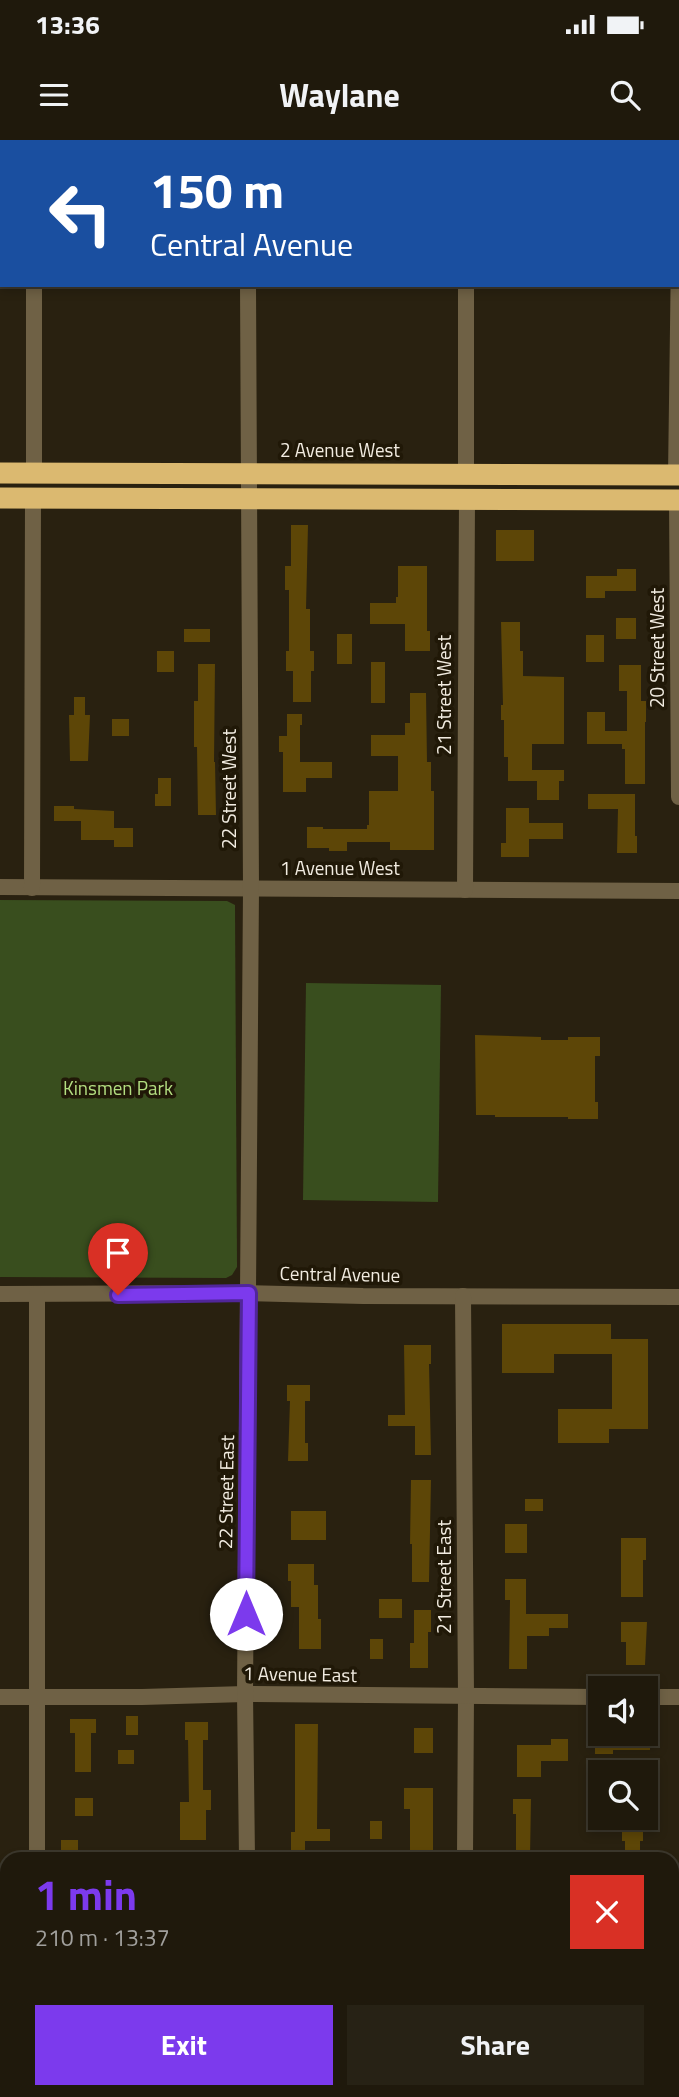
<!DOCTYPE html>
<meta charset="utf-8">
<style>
body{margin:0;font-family:"Titillium Web",sans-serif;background:#272215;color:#f1f3f6;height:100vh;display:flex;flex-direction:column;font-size:26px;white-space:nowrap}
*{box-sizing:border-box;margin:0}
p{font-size:23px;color:#a1a09d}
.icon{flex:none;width:38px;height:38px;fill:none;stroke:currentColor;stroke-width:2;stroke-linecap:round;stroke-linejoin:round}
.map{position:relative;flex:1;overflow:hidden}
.sheet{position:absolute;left:0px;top:1712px;width:679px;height:247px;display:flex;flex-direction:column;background:#1f190c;border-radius:21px 21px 0 0;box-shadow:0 4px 10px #0003,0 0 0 2px #3c382d}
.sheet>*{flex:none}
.banner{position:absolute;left:0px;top:0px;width:679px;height:147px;box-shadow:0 4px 10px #0003,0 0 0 2px #3c382d;background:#1a4fa0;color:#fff;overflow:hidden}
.controls{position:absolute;left:588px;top:1536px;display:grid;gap:14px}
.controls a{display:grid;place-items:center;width:70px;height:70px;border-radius:0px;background:#1f190c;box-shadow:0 4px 10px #0003,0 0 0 2px #3c382d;font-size:35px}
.pin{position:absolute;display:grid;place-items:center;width:60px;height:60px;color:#fff;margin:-72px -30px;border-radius:50% 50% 50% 0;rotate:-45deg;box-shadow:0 0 7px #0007}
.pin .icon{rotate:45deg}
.me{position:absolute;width:77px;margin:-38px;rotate:0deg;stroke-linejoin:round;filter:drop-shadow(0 0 5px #0008)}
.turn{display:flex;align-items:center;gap:24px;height:147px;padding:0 35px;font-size:32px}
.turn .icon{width:91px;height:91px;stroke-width:2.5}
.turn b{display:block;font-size:49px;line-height:60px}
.round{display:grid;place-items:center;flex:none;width:74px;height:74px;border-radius:0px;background:#272215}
.headline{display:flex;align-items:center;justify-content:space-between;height:119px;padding:0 35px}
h1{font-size:42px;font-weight:700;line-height:52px;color:#7c3aed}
.primary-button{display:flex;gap:14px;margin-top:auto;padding:14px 35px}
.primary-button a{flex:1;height:80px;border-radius:0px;background:#7c3aed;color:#fff;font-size:28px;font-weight:700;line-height:80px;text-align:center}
.primary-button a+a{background:#272215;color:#f1f3f6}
.status{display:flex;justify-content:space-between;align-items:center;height:49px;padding:0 35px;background:#1f190c;direction:ltr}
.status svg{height:19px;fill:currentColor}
header{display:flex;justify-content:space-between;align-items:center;height:91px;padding:0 35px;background:#1f190c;font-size:32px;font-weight:700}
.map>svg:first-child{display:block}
</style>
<div class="status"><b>13:36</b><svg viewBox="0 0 49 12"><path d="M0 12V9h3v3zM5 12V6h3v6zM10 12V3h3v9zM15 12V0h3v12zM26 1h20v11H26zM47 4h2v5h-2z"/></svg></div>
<header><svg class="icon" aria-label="menu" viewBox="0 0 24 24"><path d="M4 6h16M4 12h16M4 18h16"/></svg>Waylane<svg class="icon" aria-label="search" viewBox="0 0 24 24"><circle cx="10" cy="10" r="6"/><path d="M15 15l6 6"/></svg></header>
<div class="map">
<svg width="679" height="1957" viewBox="0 0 679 1957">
<rect width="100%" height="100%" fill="#292110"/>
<!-- green -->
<g fill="#394e1e">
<path d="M0,760L227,761L235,765L237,1127L232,1135L226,1138L0,1137Z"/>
<path d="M306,843L441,845L438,1062L303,1060Z"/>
<rect x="53" y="1951" width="193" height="6"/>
</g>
<!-- building -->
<g fill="#5d4607">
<path d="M291,385H308L306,469H310V511H314V531H311V562H293V531H286V511H289V450H285V426H291Z"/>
<rect x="496" y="390" width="38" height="31"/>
<path d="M398,426H427V491H430V511H405V484H370V463H396V457H398Z"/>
<path d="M617,429H636V451H605V458H586V436H617Z"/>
<rect x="616" y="478" width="20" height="21"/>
<path d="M501,482H520V511H523V536L564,537V604H532V630H564V641H559V660H537V641H508V617H504V580H501V565H503Z"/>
<rect x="184" y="489" width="26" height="13"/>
<rect x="337" y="494" width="15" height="30"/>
<rect x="586" y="495" width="18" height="27"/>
<rect x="157" y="511" width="17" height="21"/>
<rect x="371" y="522" width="14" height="41"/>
<path d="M198,524H215L214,622H215L216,675H198L197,607H194V561H198Z"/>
<path d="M619,525H641V561H646V582H645V644H625V609H622V604H587V572H605V591H627V551H619Z"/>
<path d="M410,553H426L427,622H431V651H434V710H390V702H347V711H329V708H307V687H323V689H367V685H369V651H398V616H371V595H405V583H410Z"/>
<path d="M74,557H85V575H90L88,621H70L69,575H74Z"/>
<path d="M287,574H302V585H300V622H332V638H306V652H283V612H279V596H287Z"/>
<rect x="112" y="579" width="17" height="17"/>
<path d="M158,638H171V666H155V654H158Z"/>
<path d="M588,654H635V696H637V713H617L618,669H588Z"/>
<path d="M54,666H74V669L114,671V688H133V707H114V700H81V681H54Z"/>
<path d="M506,668H529V683H563V699H529V717H501V703H506Z"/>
<path d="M475,895L541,897V900H568V897H600V916H595V962H598V979H568V977H495V975H476Z"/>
<path d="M502,1184H611V1199H648V1289H609V1303H558V1269H612V1214H554V1233H502Z"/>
<path d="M404,1205H431V1224H429L431,1315H415V1286H388V1275H405Z"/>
<path d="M287,1245H310V1261H305V1303H308V1321H288L290,1261H287Z"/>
<path d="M411,1340H431L429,1442H412V1404H410Z"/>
<rect x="525" y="1359" width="18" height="12"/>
<rect x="291" y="1371" width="35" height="29"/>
<rect x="505" y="1384" width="22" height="29"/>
<path d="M621,1398H646V1420H643V1457H621Z"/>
<path d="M288,1424H314V1445H318V1479H321V1509H299V1467H291V1441H288Z"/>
<path d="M505,1439H526V1474H568V1488H549V1496H527V1529H509L510,1460H505Z"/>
<rect x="379" y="1459" width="23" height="19"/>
<path d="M414,1470H431V1492H428V1528H410V1503H414Z"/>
<path d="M621,1482H647L645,1525H626V1502H621Z"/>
<rect x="370" y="1499" width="13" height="20"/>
<rect x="126" y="1576" width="12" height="19"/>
<path d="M70,1579H96V1593H91V1632H75V1593H70Z"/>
<path d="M185,1582H208V1600H203V1650H211V1670H206V1700H180V1662H189L188,1600H185Z"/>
<path d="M295,1584H318L317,1689H330V1701H305V1715H291V1692H295Z"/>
<rect x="414" y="1588" width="19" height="25"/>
<path d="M595,1594H650V1610H613V1614H595Z"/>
<path d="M551,1599H568V1621H541V1637H517V1605H551Z"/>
<rect x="118" y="1610" width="16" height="14"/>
<rect x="646" y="1638" width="12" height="16"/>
<path d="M404,1648H433V1718H410V1669H404Z"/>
<rect x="75" y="1658" width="18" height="18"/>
<path d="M513,1659H531L530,1717H516V1674H513Z"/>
<path d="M622,1678H643V1701H640V1718H625V1701H622Z"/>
<rect x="370" y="1681" width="12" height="18"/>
<rect x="61" y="1700" width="17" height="18"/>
</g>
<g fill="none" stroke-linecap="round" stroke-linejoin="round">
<!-- minor -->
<g stroke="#6f6145" stroke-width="16">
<path d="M248,0V2"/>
<path d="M33,2V0"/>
<path d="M466,2V0"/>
<path d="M0,4H2"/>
<path d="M677,4H679"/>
<path d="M466,333V145"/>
<path d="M34,334V145"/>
<path d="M676,335L679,113"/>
<path d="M677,360L679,657"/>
<path d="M0,747L679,751"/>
<path d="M32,748L33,358"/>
<path d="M465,750L467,359"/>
<path d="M0,1154L249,1153L363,1156L679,1157"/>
<path d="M37,1154V1718"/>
<path d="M463,1156L466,1555L465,1718"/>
<path d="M0,1557H142L245,1554L600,1557"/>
<path d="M646,1557H679"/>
<path d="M247,1718L245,1554L251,749L248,145"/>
<path d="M38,1951V1957"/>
<path d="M249,1951V1957"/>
<path d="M463,1957V1951"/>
</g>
<!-- highway -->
<g stroke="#dbb970" stroke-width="21">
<path d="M0,333L679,335"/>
<path d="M0,358L679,360"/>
</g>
</g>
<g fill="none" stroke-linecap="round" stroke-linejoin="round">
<!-- route casing -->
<g stroke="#51269a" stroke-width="18">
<path id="route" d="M118,1155L249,1153L246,1474"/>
</g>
<!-- route -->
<use href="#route" stroke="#7c3aed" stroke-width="12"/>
</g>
<g text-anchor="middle" stroke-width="7" stroke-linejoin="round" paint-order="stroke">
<!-- street labels -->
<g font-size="19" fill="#f2ece1" stroke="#201807">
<text x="340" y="317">2 Avenue West</text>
<text transform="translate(657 508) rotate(-90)" y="7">20 Street West</text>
<text transform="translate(444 555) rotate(-90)" y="7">21 Street West</text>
<text transform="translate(229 649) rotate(-90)" y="7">22 Street West</text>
<text x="340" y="735">1 Avenue West</text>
<text transform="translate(340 1134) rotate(1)" y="7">Central Avenue</text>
<text transform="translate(226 1352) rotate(-89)" y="7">22 Street East</text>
<text transform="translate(444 1437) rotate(-90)" y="7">21 Street East</text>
<text transform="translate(300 1534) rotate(1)" y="7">1 Avenue East</text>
</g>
<!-- park labels -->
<g font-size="19" fill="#b3de80" stroke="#201807">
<text x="118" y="955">Kinsmen Park</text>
</g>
</g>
</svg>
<div class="controls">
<a><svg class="icon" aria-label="sound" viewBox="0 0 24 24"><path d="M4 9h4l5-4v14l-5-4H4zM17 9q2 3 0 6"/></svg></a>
<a><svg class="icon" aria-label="search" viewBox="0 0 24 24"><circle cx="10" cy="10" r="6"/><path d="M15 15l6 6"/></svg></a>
</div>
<div class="pin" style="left:118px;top:1155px;background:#d93025"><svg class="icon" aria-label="arrive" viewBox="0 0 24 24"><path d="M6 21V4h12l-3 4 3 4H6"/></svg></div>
<svg class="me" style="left:246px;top:1474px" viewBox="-20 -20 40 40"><circle r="19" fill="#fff"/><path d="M0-13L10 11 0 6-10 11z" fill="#7c3aed"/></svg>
<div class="banner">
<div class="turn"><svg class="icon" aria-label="left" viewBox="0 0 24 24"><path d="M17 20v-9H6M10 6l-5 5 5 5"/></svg><div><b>150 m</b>Central Avenue</div></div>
</div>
<section class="sheet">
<div class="headline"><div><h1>1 min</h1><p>210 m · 13:37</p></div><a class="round" style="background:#d93025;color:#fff"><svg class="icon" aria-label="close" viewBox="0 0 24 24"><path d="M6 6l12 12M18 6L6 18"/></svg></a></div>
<div class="primary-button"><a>Exit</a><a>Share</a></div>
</section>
</div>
